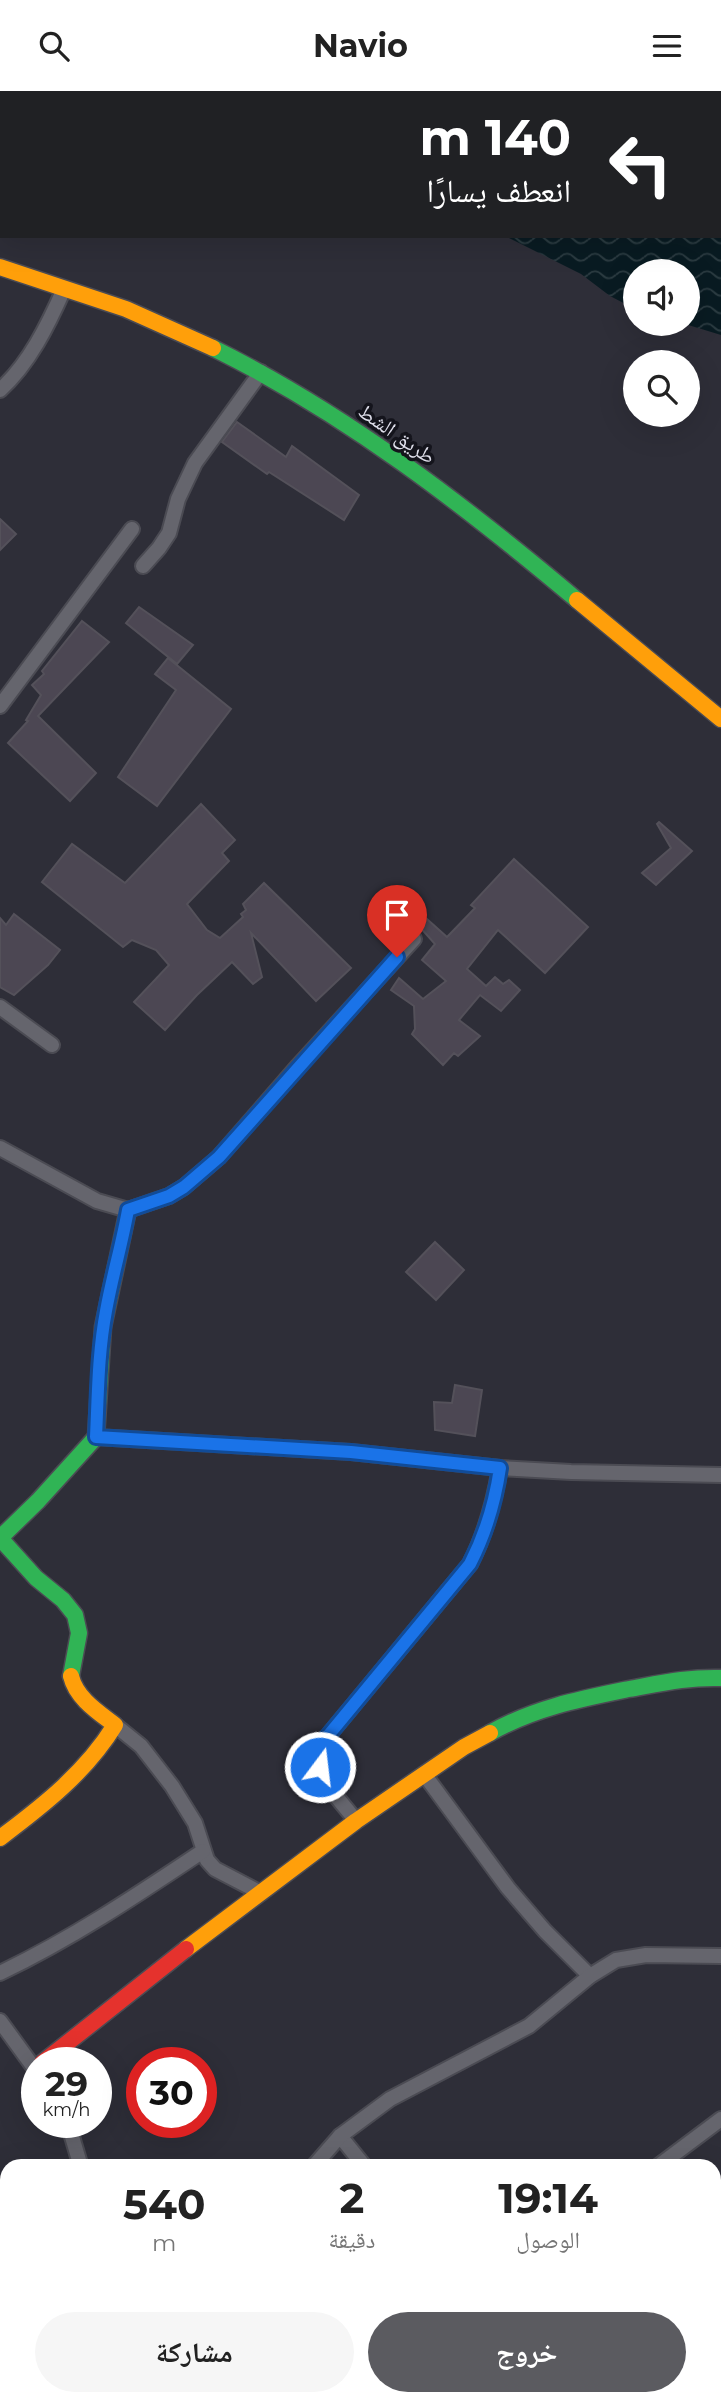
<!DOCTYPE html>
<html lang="ar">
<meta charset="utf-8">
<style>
body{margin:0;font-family:Montserrat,"Noto Naskh Arabic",sans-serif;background:#f6f6f6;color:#222;direction:rtl;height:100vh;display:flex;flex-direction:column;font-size:26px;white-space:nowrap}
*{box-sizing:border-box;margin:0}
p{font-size:23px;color:#767676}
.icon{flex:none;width:38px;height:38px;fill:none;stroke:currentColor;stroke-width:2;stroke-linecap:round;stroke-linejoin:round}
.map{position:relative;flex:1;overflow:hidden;direction:ltr}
.drawer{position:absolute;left:0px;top:2068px;width:721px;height:247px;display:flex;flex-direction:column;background:#fff;border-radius:21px 21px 0 0;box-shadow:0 7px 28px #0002;direction:rtl}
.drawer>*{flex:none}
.guide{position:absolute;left:0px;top:0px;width:721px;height:147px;box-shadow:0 7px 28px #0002;direction:rtl;background:#202124;color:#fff;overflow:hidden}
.tools{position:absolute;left:623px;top:168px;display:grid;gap:14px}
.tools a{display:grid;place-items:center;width:77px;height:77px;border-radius:50%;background:#fff;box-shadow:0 7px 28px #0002;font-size:35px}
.speed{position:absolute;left:21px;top:1956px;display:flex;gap:14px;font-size:35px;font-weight:700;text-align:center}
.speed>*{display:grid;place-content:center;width:91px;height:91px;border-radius:50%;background:#fff;box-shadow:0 7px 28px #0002;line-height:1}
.speed small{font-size:18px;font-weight:400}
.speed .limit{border:10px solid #d22;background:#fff;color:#111}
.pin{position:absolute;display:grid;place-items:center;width:60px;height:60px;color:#fff;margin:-72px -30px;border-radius:50% 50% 50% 0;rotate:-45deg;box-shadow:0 0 7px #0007}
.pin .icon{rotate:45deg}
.me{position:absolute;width:77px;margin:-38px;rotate:15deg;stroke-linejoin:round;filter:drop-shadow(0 0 5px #0008)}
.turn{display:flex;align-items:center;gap:24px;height:147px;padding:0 35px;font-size:32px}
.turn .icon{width:91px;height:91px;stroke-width:2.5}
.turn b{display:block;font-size:49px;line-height:60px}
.eta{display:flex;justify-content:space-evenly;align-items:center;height:119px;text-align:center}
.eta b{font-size:42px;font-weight:700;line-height:49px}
.action{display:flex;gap:14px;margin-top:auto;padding:14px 35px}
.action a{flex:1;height:80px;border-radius:42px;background:#5b5b60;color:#fff;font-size:28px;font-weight:700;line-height:80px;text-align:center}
.action a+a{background:#f6f6f6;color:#222}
header{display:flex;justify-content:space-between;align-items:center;height:91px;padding:0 35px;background:#fff;font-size:32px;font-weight:700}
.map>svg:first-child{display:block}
</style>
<header><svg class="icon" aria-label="menu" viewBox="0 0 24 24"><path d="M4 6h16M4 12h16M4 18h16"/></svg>Navio<svg class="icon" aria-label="search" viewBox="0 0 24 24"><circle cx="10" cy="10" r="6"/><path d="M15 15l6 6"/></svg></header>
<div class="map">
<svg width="721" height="2314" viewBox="0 0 721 2314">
<defs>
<pattern id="water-waves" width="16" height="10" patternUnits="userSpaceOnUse" patternTransform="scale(1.75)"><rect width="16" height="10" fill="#091b22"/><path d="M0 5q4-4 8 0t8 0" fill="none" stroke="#2c3c42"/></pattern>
</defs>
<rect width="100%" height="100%" fill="#2e2e38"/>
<!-- water -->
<path fill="url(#water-waves)" d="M239,0H721V244L685,233H688V180H635V218L610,205L581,183L505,145H719V2H241Z"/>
<!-- building -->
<g fill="#4c4753" stroke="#54515a" stroke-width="2">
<path d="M237,331L286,366L292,355L359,404L344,429L269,381L267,383L222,351Z"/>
<path d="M0,428L16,443L0,459Z"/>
<path d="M139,516L193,554L177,573L126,532Z"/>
<path d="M82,530L109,551L38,625L96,682L70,710L8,652L28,630L26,629L41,604L32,594L44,583L42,580Z"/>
<path d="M168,567L231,618L157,715L118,686L176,599L155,583Z"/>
<path d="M201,713L235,749L222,762L229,770L187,813L207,839L220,847L243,826L241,823L246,819L243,813L264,792L351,877L316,910L251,842L262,886L253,893L232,871L197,904L165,939L134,911L169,874L156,859L132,849L123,856L42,791L72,753L125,792Z"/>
<path d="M659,731L692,760L656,794L642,782L671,757L657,733Z"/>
<path d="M514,768L588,836L545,882L498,839L467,878L486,895L495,886L503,893L509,889L520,899L501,920L480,904L459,929L480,945L458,965L454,962L443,974L412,943L415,938L414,915L391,899L399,887L423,908L446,890L422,869L435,853L410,825L417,819L447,846L475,817L471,814Z"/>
<path d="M14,823L60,859L48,874L14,904L0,896V827L6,834Z"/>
<path d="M435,1151L464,1179L436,1209L406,1181Z"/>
<path d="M455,1294L482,1299L475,1345L435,1339L434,1311L452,1312Z"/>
</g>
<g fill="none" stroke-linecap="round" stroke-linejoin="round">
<!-- street casing -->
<g stroke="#4b4b53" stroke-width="18">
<g id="street">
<path d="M0,299C29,273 48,234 64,198"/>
<path d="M143,475L159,457L169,442L178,408L195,372L261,281"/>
<path d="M0,615L132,438"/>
<path d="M0,916L52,954"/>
<path d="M0,1057L97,1110L128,1119L169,1105L184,1096L219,1066L298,975L414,848"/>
<path d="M96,1346L351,1361L500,1377L571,1381L721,1384"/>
<path d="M115,1634L141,1655L172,1695L195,1732L207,1769L215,1778L261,1802"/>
<path d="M424,1683L508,1797L545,1840L590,1885"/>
<path d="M356,1730C336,1703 314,1689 322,1652L470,1473C486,1442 494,1411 500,1377"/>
<path d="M0,1882C73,1847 137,1804 203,1760"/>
<path d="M0,1930L37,1981"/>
<path d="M68,2032L81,2076"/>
<path d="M340,2045L365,2076"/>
<path d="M313,2076L340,2045L390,2008L529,1935L590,1885L616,1869L646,1864L721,1865"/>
<path d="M657,2076L721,2028"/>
<path d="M0,2167L7,2166"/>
<path d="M551,2308L555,2314"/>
<path d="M96,2314L97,2308"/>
</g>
</g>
<!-- fast casing -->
<g stroke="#4b4b53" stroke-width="19">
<g id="fast">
<path d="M213,257C346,323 463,413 577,509"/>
<path d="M71,1585L79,1542L75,1524L63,1509L36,1487L0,1447L38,1410L96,1346L103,1236L128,1119"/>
<path d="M490,1642C534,1617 580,1608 629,1598C662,1592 688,1586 721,1587"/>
</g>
</g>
<!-- slow casing -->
<g stroke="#4b4b53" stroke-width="19">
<g id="slow">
<path d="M0,176L126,218L213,257"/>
<path d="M577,509L721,628"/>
<path d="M0,1747C44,1714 86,1681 115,1634C98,1621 76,1607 71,1585"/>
<path d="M186,1858L356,1730L464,1656L490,1642"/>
</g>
</g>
<!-- jam casing -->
<g stroke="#4b4b53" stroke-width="19">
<path id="jam" d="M42,1972L186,1858"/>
</g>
<!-- street -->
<use href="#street" stroke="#65656d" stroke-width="14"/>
<!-- fast -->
<use href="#fast" stroke="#30b455" stroke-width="16"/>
<!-- slow -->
<use href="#slow" stroke="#ff9f0a" stroke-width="16"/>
<!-- jam -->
<use href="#jam" stroke="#e5322d" stroke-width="16"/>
</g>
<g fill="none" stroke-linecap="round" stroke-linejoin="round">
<!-- route casing -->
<g stroke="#114b97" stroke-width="18">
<path id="route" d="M320,1676L319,1665L322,1652L470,1473C486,1442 495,1411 500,1377L351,1361L96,1346C98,1304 98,1262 106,1220C112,1186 122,1153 128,1119L169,1105L184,1096L219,1066L397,866"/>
</g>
<!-- route -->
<use href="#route" stroke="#1a73e8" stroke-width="12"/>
</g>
<g text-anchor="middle" stroke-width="7" stroke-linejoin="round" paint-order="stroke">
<!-- street labels -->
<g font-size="21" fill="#dedeea" stroke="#14141c">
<text transform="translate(397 343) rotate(35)" y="7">طريق الشط</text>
</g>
</g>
</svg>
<div class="tools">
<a><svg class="icon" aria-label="sound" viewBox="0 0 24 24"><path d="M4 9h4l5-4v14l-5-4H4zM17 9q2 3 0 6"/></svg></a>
<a><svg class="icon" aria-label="search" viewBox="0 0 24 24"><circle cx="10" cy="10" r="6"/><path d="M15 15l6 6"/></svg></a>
</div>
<div class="speed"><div>29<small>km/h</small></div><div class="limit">30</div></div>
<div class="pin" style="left:397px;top:866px;background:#d93025"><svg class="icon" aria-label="arrive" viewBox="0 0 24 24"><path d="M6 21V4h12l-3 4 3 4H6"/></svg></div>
<svg class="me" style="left:320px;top:1676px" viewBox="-20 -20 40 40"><circle r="17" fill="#1a73e8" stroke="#fff" stroke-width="3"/><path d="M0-11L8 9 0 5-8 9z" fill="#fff"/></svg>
<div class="guide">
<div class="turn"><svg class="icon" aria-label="left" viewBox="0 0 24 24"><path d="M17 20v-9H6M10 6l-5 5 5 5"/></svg><div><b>140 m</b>انعطف يسارًا</div></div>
</div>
<section class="drawer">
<div class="eta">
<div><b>19:14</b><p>الوصول</p></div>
<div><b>2</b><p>دقيقة</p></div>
<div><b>540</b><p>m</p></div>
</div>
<div class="action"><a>خروج</a><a>مشاركة</a></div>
</section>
</div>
